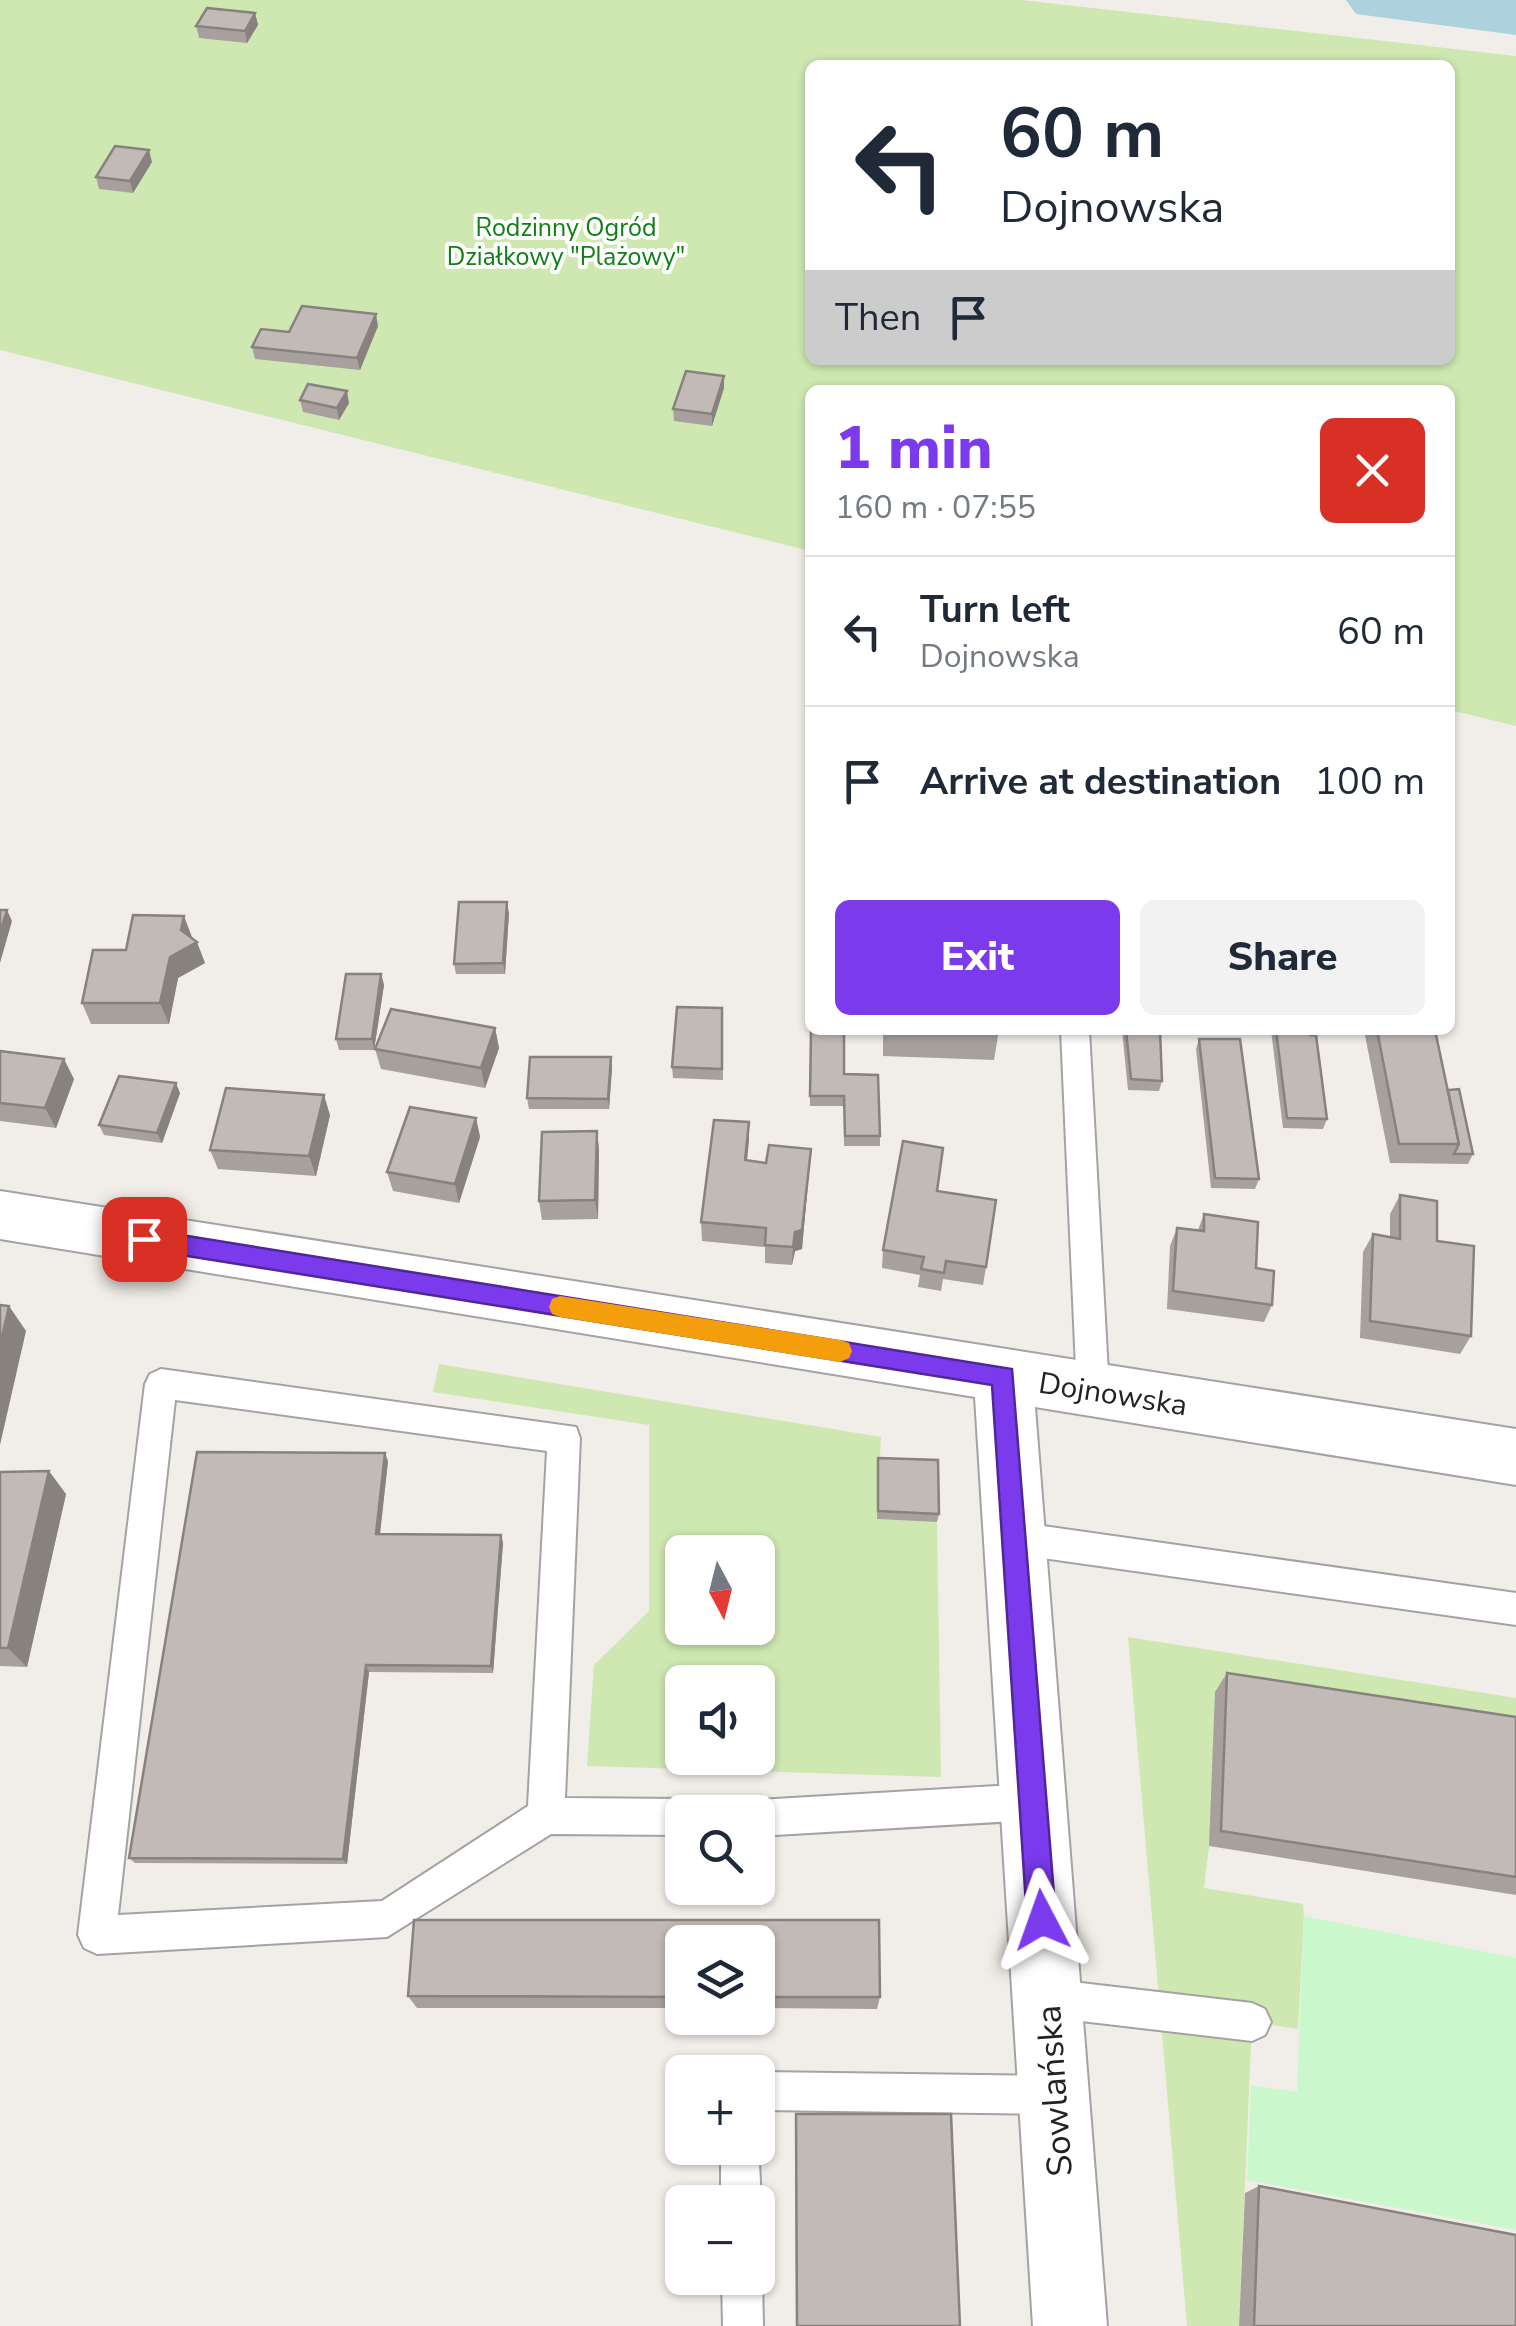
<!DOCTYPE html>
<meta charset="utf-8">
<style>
body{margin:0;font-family:"Nunito Sans",sans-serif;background:#f2f2f3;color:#1f2937;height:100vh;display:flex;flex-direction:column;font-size:38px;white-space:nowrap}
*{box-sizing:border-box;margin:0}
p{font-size:32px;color:#747a83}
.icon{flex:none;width:55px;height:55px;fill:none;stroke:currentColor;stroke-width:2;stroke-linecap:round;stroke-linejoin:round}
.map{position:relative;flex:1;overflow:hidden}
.panel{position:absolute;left:805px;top:385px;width:650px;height:650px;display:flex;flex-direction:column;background:#fff;border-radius:15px;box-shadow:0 2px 8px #0004}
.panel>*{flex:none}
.top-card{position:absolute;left:805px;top:60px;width:650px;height:305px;border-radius:15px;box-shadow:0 2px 8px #0004;background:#fff;color:#1f2937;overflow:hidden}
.needle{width:65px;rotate:173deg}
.fabs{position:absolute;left:665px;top:1535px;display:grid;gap:20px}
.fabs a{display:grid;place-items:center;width:110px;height:110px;border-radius:15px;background:#fff;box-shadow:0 2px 8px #0004;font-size:50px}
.pin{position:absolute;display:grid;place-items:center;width:85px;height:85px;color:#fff;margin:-42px;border-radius:20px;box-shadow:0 5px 15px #0006}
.me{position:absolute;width:110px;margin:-55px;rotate:356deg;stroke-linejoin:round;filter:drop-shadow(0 0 8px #0008)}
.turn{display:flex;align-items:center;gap:35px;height:210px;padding:0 30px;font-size:45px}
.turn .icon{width:130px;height:130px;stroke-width:2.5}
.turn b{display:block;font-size:70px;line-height:85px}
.then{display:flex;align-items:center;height:95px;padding:0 30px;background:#0003;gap:20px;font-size:38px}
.round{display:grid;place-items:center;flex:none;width:105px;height:105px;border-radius:15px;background:#f2f2f3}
.overview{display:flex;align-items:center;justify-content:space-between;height:170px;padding:0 30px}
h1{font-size:60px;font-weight:800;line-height:75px;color:#7c3aed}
.button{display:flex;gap:20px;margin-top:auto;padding:20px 30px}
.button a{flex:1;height:115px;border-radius:15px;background:#7c3aed;color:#fff;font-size:40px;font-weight:800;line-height:115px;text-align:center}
.button a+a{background:#f2f2f3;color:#1f2937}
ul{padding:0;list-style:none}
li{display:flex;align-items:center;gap:30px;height:150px;padding:0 30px;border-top:2px solid #e0e1e3}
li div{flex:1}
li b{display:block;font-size:38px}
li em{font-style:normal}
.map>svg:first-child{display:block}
</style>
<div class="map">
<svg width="1516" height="2326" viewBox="0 0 1516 2326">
<rect width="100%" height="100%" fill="#f1eee9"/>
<!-- grass -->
<g fill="#cfe8b2" fill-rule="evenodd">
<path d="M0,0H1022L1516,56V726L1450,710V390H810V551L0,350ZM810,65H1450V360H810Z"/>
<path d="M439,1364L881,1437L877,1519L937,1522L941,1777L587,1766L594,1665L649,1611V1425L433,1392ZM682,1552H758V1628H682ZM682,1682H758V1758H682Z"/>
<path d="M1128,1637L1516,1698V1738L1209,1846L1204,1888L1303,1904L1304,1915L1298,2029L1252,2022L1239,2326H1187Z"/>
</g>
<!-- park -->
<path fill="#caf8cc" d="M1304,1916L1516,1958V2230L1247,2180L1251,2085L1297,2092Z"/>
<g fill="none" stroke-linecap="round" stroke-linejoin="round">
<!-- river -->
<path fill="#acd3dd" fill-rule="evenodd" d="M1346,0H1516V35L1356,14Z"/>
<!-- lane casing -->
<g stroke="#a3a3a3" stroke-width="4">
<g id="lane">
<path d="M1061,1030H1089L1109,1391L1104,1401L1093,1406L1082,1401L1077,1391Z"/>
<path d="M161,1369L576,1427L580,1438L565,1798L682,1799L695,1804L698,1812H682V1835L551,1834L387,1937L97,1954L84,1948L78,1935L145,1384L150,1374ZM175,1400L547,1451L528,1806L382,1901L118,1915Z"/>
<path d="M1015,1522L1516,1593V1625L1015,1554L1003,1549L998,1538L1003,1527Z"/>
<path d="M1033,1784L1046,1789L1051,1802L1046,1815L1033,1820L758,1836V1812H742L745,1805L758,1800Z"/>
<path d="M1047,1979L1252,2003L1265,2009L1271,2022L1265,2035L1252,2041L1047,2017L1034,2011L1028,1998L1034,1985Z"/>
<path d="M756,2072H758L1054,2076L1068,2081L1073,2095L1068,2109L1054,2114L758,2110Z"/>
<path d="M758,2143L761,2202L758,2210V2202H721V2148H758Z"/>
<path d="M758,2267L762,2278L763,2326H723L722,2278H758Z"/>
</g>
</g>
<!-- street casing -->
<g stroke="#a3a3a3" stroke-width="4">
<path id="street" d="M0,1191L1516,1429V1485L1035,1407L1107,2326H1033L975,1397L0,1239Z"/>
</g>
<!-- lane -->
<use href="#lane" fill="#fff" fill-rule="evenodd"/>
<!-- street -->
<use href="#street" fill="#fff" fill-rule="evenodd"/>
</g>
<!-- wall -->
<g fill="#a7a09d">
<path d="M255,13L258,25L247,43L199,38L196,26Z"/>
<path d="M152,162L133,193L99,189L96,177Z"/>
<path d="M378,326L360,370L255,359L252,347L289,332Z"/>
<path d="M724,376V388L712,426L674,421L673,409Z"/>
<path d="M300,400L349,403L339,420L303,412Z"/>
<path d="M509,913L505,974H456L454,964Z"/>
<path d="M192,937L205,963L178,978L169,1024H91L82,1003L126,950Z"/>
<path d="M381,974L384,985L374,1050H339L336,1039Z"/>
<path d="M722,1008L723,1080L673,1078L672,1067Z"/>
<path d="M495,1028L499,1048L485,1088L381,1069L375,1049Z"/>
<path d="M810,1030L844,1074L880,1136V1146H844V1106H810Z"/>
<path d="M883,1030H999L994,1060L883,1056Z"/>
<path d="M1122,1030H1160L1162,1081L1159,1091L1128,1090Z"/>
<path d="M1271,1030H1309L1327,1119L1323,1129L1283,1128Z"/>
<path d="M1364,1030H1435L1448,1090L1473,1154L1468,1164L1390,1163Z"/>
<path d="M1199,1039L1259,1179L1255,1189L1211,1188L1196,1049Z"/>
<path d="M0,1051L74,1079L56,1128L0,1121Z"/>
<path d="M612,1068L609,1109H529L527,1098Z"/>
<path d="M180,1093L162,1143L104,1135L99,1125Z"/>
<path d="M330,1115L316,1176L218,1169L210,1150Z"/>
<path d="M476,1118L480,1137L459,1203L393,1191L387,1172Z"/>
<path d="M749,1122L747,1160L766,1163L811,1149L802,1249L795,1251L792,1265L765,1263V1247L702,1241L701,1222Z"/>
<path d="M597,1131L599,1150L598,1219L542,1220L539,1201Z"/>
<path d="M937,1191L986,1267L983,1285L943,1279L941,1291L918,1287L920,1275L882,1268L883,1250Z"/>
<path d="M1400,1195L1437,1241L1471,1336L1460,1354L1360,1338L1363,1252L1373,1234L1390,1237V1214Z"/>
<path d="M1204,1214L1272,1305L1264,1322L1167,1309L1170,1246L1177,1228L1198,1230Z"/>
<path d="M878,1458L939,1514L937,1522L877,1519Z"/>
<path d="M388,1461L380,1534L501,1535L503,1543L493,1673L369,1672L347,1864L135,1863L129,1858Z"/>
<path d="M0,1472L66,1494L27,1667L0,1666Z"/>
<path d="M1227,1673L1516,1717V1895L1209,1846L1215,1692Z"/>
<path d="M414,1920H879L880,1997L877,2009L758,2008V1942H682V2008H417L408,1996Z"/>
<path d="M796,2114L960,2326H796L795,2125Z"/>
<path d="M1259,2186L1516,2326H1239L1245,2193Z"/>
</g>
<!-- shaded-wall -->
<g fill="#88827f">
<path d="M255,13L258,25L247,43L245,31Z"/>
<path d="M149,150L152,162L133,193L130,181Z"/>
<path d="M376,314L378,326L360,370L357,358Z"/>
<path d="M724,376V388L712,426V414Z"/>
<path d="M347,391L349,403L339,420L337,408Z"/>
<path d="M507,902L509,913L505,974L503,963Z"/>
<path d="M7,910L12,921L0,963V933Z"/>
<path d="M184,916L192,937L190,946L197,942L205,963L178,978L169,1024L160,1003L170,957L181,930Z"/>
<path d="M381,974L384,985L374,1050L372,1039Z"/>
<path d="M495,1028L499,1048L485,1088L481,1068Z"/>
<path d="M611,1057L612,1068L609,1109L608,1099Z"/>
<path d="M64,1059L74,1079L56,1128L45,1108Z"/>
<path d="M176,1083L180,1093L162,1143L157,1133Z"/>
<path d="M324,1095L330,1115L316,1176L309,1156Z"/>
<path d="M476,1118L480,1137L459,1203L455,1184Z"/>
<path d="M749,1122V1141L745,1179V1160Z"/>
<path d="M597,1131L599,1150L598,1219L595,1200Z"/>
<path d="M811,1149L802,1249L795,1251L792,1265L793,1247Z"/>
<path d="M9,1306L26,1331L0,1445V1345Z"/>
<path d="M385,1453L388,1461L379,1542L376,1534Z"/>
<path d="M49,1471L66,1494L27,1667L8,1648Z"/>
<path d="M501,1535L503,1543L493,1673L491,1666Z"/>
<path d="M366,1665L369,1672L347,1864L343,1859Z"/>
</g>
<!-- building -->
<g fill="#c2bab6" stroke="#88827f" stroke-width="2.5">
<path d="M207,8L255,13L245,31L196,26Z"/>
<path d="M115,146L149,150L130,181L96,177Z"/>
<path d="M302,306L376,314L357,358L252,347L261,329L289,332Z"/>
<path d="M686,371L724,376L712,414L673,409Z"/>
<path d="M308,384L347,391L337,408L300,400Z"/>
<path d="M459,902H507L503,963L454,964Z"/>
<path d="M0,910H7L0,933Z"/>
<path d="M133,915L184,916L181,930L197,942L170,957L160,1003H82L93,950H126Z"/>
<path d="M346,974H381L372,1039H336Z"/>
<path d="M677,1007L722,1008V1069L672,1067Z"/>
<path d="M391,1009L495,1028L481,1068L375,1049Z"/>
<path d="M811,1030H844V1074L878,1075L880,1136H845L844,1096H810Z"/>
<path d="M1126,1030H1160L1162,1081L1131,1079Z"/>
<path d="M1276,1030H1309L1310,1035H1316L1327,1119L1287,1118Z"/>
<path d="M1377,1030H1435L1459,1144H1399Z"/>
<path d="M1199,1039H1240L1259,1179L1215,1178Z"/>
<path d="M0,1051L64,1059L45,1108L0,1103Z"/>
<path d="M530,1057H611L608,1099L527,1098Z"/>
<path d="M119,1076L176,1083L157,1133L99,1125Z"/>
<path d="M226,1088L324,1095L309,1156L210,1150Z"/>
<path d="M1459,1089L1473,1154H1454L1459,1144L1448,1090Z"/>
<path d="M410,1107L476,1118L455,1184L387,1172Z"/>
<path d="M714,1120L749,1122L745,1160L766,1163L769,1145L811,1149L802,1230L795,1232L793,1247L765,1245L766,1228L701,1222Z"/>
<path d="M597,1131L595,1200L539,1201L542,1132Z"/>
<path d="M903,1141L943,1148L937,1191L996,1200L986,1267L946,1261L944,1273L921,1269L924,1257L883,1250Z"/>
<path d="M1400,1195L1437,1201V1241L1474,1246L1471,1336L1370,1321L1373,1234L1400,1239Z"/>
<path d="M1204,1214L1258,1222L1256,1268L1274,1271L1272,1305L1173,1291L1177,1228L1204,1231Z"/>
<path d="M0,1305L9,1306L0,1345Z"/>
<path d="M197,1452L385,1453L376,1534L501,1535L491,1666L366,1665L343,1859L129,1858Z"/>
<path d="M878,1458L938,1460L939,1514L878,1511Z"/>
<path d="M49,1471L8,1648H0V1472Z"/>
<path d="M1227,1673L1516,1717V1877L1221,1831Z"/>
<path d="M414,1920H879L880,1997H758V1942H682V1997L408,1996Z"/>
<path d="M796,2114H951L960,2326H797Z"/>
<path d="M1259,2186L1516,2235V2326H1254Z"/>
</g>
<!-- route -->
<path fill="#7c3aed" stroke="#51269a" stroke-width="2.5" d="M144,1229L1012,1369L1056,1920L1051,1929L1042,1934L1032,1929L1027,1920L992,1385L144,1249L136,1246L132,1239L136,1232Z"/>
<!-- slow -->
<path fill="#f59e0b" d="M560,1296L840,1340L849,1343L852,1351L849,1358L840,1362L560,1317L552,1314L549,1307L552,1299Z"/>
<g text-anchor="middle" stroke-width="8" stroke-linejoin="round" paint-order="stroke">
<!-- far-park labels -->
<g font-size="25" fill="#117e16" stroke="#fff">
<text x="566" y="236">Rodzinny Ogród<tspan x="566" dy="29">Działkowy "Plażowy"</tspan></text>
</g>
<!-- street labels -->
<g font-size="30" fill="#222" stroke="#fff">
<text transform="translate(1113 1394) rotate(9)" y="10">Dojnowska</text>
</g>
<!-- near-street labels -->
<g font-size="35" fill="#222" stroke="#fff">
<text transform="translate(1054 2091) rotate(-94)" y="12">Sowlańska</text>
</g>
</g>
</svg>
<div class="fabs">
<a><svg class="needle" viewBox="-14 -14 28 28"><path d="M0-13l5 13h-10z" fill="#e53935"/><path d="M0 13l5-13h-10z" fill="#747a83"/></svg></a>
<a><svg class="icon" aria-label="sound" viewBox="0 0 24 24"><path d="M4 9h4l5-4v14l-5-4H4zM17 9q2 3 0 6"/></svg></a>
<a><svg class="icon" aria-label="search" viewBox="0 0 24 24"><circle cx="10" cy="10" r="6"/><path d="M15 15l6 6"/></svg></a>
<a><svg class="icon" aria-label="layers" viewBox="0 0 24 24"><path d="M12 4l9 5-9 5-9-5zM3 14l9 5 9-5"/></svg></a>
<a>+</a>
<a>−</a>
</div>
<div class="pin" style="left:144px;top:1239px;background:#d93025"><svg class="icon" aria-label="arrive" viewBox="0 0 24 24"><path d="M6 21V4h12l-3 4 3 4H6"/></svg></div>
<svg class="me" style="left:1042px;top:1920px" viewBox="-20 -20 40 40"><path d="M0-17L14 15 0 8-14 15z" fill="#7c3aed" stroke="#fff" stroke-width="4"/></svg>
<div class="top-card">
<div class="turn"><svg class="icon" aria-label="left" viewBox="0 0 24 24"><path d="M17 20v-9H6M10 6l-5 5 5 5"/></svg><div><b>60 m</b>Dojnowska</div></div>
<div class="then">Then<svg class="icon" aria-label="arrive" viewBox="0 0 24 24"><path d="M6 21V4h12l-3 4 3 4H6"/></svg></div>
</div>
<section class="panel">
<div class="overview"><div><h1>1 min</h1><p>160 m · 07:55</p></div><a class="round" style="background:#d93025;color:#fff"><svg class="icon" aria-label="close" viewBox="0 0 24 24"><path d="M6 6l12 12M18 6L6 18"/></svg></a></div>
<ul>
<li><svg class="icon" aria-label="left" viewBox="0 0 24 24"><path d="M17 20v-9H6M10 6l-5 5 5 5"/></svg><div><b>Turn left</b><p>Dojnowska</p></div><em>60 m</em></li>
<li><svg class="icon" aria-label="arrive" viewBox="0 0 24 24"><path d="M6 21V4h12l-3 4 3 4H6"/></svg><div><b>Arrive at destination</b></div><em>100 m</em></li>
</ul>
<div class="button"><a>Exit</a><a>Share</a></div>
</section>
</div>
